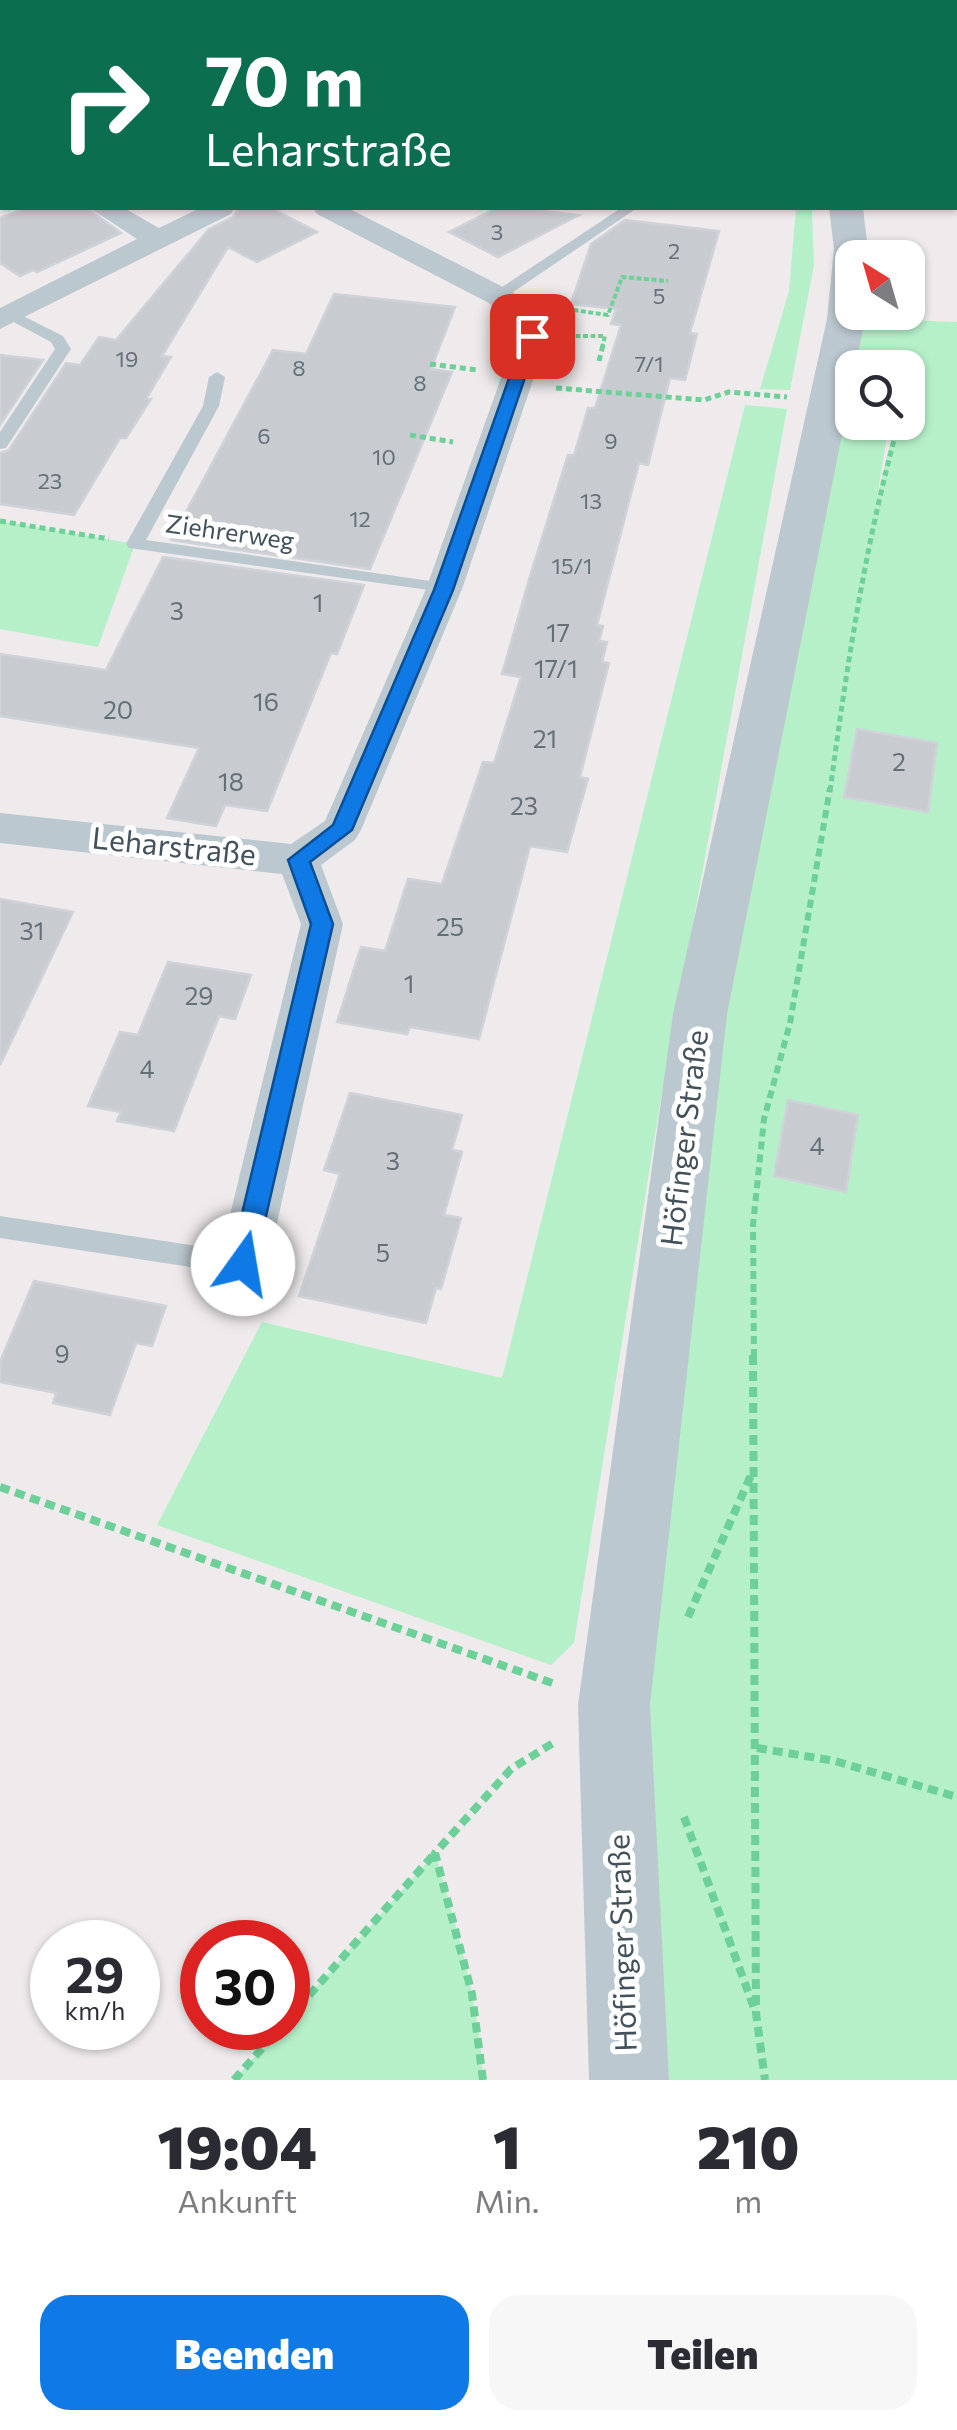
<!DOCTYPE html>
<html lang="de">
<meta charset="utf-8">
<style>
body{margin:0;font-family:Commissioner,sans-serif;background:#f7f7f7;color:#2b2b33;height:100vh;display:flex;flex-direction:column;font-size:38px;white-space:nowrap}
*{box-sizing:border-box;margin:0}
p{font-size:32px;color:#7c7c81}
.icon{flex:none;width:55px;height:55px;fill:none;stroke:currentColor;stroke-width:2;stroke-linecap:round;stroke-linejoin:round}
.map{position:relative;height:2080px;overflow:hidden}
.sheet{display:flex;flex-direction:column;background:#fff;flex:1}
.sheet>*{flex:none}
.hud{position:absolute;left:0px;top:0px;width:958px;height:210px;box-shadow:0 2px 8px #0004;background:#0b6e4f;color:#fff;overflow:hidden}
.needle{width:65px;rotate:323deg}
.controls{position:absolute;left:835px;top:240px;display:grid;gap:20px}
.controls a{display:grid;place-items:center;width:90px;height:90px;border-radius:20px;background:#fff;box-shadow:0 2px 8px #0004;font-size:50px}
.speed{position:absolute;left:30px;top:1920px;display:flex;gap:20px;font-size:50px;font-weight:700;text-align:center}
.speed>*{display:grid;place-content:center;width:130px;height:130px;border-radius:50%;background:#fff;box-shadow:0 2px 8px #0004;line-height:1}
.speed small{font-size:25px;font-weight:400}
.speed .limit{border:15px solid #d22;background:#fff;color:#111}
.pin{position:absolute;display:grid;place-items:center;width:85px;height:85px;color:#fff;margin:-42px;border-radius:20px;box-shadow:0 5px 15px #0006}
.me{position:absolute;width:110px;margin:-55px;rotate:13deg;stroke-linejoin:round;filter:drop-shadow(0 0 8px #0008)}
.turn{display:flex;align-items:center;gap:35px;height:210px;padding:0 40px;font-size:45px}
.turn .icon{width:130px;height:130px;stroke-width:2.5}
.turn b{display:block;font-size:70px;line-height:85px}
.eta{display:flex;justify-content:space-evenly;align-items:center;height:170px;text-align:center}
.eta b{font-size:60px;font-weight:800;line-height:70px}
.cta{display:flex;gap:20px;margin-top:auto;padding:20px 40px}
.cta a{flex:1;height:115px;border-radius:30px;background:#0f7ae5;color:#fff;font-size:40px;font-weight:800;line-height:115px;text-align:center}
.cta a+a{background:#f7f7f7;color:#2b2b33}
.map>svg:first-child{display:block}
</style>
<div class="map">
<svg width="957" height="2080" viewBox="0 0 957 2080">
<rect width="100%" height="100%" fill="#efebec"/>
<!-- green -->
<g fill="#b6f0c9">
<path d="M796,208H812L814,265L790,390L760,389L789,291Z"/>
<path d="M862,318L957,322V2080H629L614,1705L700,1014L844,384L852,386V422L889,423L877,498L895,423L908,422V368L873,367L855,360Z"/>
<path d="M745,405L787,409L660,1104L574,1643L551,1665L157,1525L262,1322L502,1378Z"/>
<path d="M0,521L135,544L98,647L0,629Z"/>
<path d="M435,1853C456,1925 480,2004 483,2080H234L280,2028H288V2019Z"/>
</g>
<!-- building -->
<g fill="#c8ccd1" stroke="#cfd2d8" stroke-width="2.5">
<path d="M27,208H87L121,233L37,272L33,270L20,276L0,263V218Z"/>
<path d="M239,208H271L317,232L257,262L228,247L162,356L171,357L146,399H151L126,438H120L74,515L0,504V453L9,450L66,363L80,365L99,337L116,340L209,229L233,217Z"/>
<path d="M497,208H513L579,215L498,257L449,232Z"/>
<path d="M625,220L719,231L690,333L697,334L685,380L670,378L648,465L639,463L597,625L603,626L599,641L607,642L602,662L609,663L580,777L588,779L567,852L530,846L479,1039L410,1027L407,1034L337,1022L361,947L385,951L408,879L442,884L483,762L494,763L521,677L502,674L530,576L568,455H574L588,408H595L621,325L611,324L616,309L571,304L591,244Z"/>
<path d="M334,294L455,307L431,369L452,372L370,569L171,540L273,350L306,354Z"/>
<path d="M0,355L43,360L0,425Z"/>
<path d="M163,557L364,585L337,654L331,653L267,811L225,805L216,826L167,818L199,748L0,716V654L106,670Z"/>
<path d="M857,729L937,743L928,812L844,797Z"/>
<path d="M0,899L73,912L0,1065Z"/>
<path d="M168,962L251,975L235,1019L219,1016L174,1131L117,1121L121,1112L88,1106L120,1032L138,1035Z"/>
<path d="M350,1093L462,1115L452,1150L462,1152L444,1215L461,1218L441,1289L436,1288L426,1323L299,1296L340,1174L324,1170Z"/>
<path d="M788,1100L858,1115L846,1192L774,1176Z"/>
<path d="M34,1281L166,1306L152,1346L136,1343L110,1415L53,1403L56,1393L0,1382V1362Z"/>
</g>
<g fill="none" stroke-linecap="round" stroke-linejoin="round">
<!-- path-far3 -->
<g stroke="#6cd098" stroke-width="4" stroke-dasharray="5 2.5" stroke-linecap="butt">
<path d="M528,2L533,0"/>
<path d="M566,309L608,315L622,277L668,281"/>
<path d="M568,336H605L602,348"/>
</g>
<!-- path-far2 -->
<g stroke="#6cd098" stroke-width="5" stroke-dasharray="6 4" stroke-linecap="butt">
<path d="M599,361L603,345"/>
<path d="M430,364L478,370"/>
<path d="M556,388L704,400L729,392L787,397"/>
<path d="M410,435L453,442"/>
<path d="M0,521L109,539"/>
<path d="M830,791C847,666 865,544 899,422"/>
</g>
<!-- path-far1 -->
<path stroke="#6cd098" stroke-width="6" stroke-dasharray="8 5" stroke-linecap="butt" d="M754,1357L753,1225L764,1119L790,1023L830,788"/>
<!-- path -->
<g stroke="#6cd098" stroke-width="8" stroke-dasharray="10 6" stroke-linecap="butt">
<path d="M753,1355L756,2013L765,2080"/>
<path d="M0,1487L555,1684"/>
<path d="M688,1617L752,1473"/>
<path d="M757,1748L835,1761L957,1797"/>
<path d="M684,1817L754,2008"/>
<path d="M288,2019L435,1853"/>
<path d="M234,2080L280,2028"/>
<path d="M483,2080L472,1994L435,1853L511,1769L553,1743"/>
</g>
<!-- service -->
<g fill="#bbc8cf" fill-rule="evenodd">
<path d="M223,0H238L239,2H225Z"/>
<path d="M621,208H637L503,299H493V293Z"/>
<path d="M11,310L63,336L71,349L6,448L0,449V432L55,349L51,342L6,318V312Z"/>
<path d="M217,372L225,377L219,406L146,540L444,583L450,585V593L129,548L126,544L203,406L209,377Z"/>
<path d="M0,1216L243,1253L252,1256L255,1264L252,1272L243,1275L0,1238Z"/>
</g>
<!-- minor -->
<g fill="#bbc8cf" fill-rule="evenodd">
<path d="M2,47V63L0,64V48Z"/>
<rect x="0" y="134" width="2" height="18"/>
<rect x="955" y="135" width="2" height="16"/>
<path d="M90,208H124L159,228L200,208H235L231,214L0,329V308L137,239Z"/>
<path d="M313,208H348L509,290L536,308L548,336L462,589L361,830L355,840L321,865L343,924L268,1264L260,1279L243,1286L226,1279L218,1264L301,924L282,874L0,843V813L291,844L325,821L426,589L516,336L511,319L487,302L317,214Z"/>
</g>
<!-- tertiary -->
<g fill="#bbc8cf" fill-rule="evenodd">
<rect x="709" y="0" width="30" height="2"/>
<path d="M829,208H863L869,258H852V312H865V319L727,1014L650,1705L669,2080H589L578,1705L673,1014L827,319L834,249Z"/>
</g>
</g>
<!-- route -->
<path fill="#0f7ae5" stroke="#0a4f95" stroke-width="2.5" d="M532,332L539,336L453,590L352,830L310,862L333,924L255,1264L252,1272L243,1275L234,1272L230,1264L311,924L288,860L333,825L434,590L524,336Z"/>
<g text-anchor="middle" stroke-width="10" stroke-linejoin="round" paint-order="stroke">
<!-- far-number labels -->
<g font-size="22" fill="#647078">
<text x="497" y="240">3</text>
<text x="674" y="259">2</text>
<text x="659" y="304">5</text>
<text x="127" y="367">19</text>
<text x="649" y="372">7/1</text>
<text x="299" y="376">8</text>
<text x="420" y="391">8</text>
<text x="264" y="444">6</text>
<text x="611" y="449">9</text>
<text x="384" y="465">10</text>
<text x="50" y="489">23</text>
<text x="591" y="509">13</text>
<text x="360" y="527">12</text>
<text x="572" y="574">15/1</text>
</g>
<!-- far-street labels -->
<g font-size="25" fill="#43515a" stroke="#fff">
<text transform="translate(230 532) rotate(8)" y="9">Ziehrerweg</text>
</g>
<!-- number labels -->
<g font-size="25" fill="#647078">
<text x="318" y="612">1</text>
<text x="177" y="620">3</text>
<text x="558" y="642">17</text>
<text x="556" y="678">17/1</text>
<text x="266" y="711">16</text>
<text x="118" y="719">20</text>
<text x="545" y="748">21</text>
<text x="899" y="771">2</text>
<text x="231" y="791">18</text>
<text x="524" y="815">23</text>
<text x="450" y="936">25</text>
<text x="32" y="940">31</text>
<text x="409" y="993">1</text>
<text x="199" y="1005">29</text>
<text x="147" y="1078">4</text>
<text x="817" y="1155">4</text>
<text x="393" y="1170">3</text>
<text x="383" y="1262">5</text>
<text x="62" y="1363">9</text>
</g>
<!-- street labels -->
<g font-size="30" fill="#43515a" stroke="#fff">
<text transform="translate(174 847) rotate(6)" y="10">Leharstraße</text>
<text transform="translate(685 1138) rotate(-83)" y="10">Höfinger Straße</text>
<text transform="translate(623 1943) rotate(-92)" y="10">Höfinger Straße</text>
</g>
</g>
</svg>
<div class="controls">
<a><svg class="needle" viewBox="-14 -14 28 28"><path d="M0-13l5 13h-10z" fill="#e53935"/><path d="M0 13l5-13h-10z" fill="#7c7c81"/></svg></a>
<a><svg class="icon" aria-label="search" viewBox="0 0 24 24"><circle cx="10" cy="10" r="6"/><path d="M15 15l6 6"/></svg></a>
</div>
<div class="speed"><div>29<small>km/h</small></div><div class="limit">30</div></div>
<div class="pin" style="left:532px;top:336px;background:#d93025"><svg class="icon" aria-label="arrive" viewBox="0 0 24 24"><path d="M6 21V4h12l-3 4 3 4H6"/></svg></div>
<svg class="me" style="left:243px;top:1264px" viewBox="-20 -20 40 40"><circle r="19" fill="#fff"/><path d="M0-13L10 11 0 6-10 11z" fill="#0f7ae5"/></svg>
<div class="hud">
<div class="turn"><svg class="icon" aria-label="right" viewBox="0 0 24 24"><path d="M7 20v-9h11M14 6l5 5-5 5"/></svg><div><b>70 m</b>Leharstraße</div></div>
</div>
</div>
<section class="sheet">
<div class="eta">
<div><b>19:04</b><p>Ankunft</p></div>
<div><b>1</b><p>Min.</p></div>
<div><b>210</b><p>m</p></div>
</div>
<div class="cta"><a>Beenden</a><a>Teilen</a></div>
</section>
